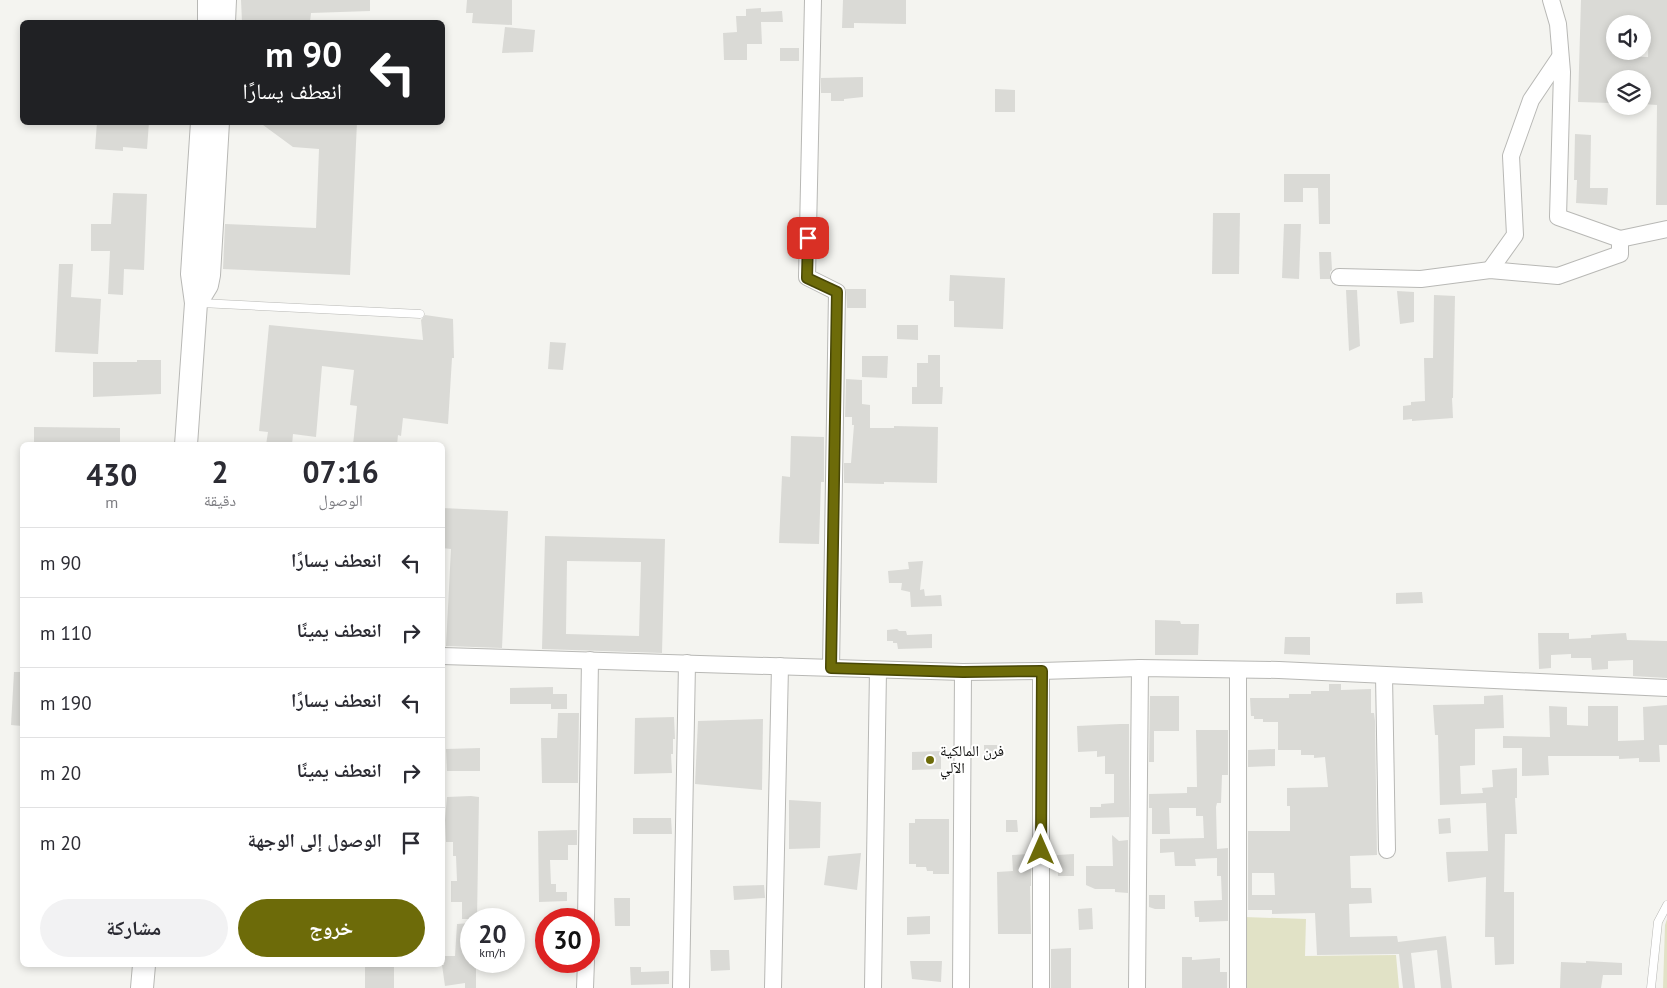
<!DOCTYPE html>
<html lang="ar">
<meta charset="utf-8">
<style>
body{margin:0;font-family:"PT Sans","Noto Naskh Arabic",sans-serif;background:#f2f2f3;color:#2b2b33;direction:rtl;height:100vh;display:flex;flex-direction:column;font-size:19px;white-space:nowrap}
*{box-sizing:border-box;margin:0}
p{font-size:16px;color:#7c7c81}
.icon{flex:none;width:28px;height:28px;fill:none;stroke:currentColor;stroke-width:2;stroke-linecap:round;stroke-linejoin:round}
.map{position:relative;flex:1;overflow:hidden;direction:ltr}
.drawer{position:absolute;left:20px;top:442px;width:425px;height:525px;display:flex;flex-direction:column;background:#fff;border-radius:8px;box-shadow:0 2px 8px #0003;direction:rtl}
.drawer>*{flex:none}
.top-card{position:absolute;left:20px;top:20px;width:425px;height:105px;border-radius:8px;box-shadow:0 2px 8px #0003;direction:rtl;background:#202124;color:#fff;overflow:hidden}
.tools{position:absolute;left:1606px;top:15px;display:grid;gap:10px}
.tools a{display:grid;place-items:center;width:45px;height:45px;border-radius:50%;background:#fff;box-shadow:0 2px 8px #0003;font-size:25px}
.speed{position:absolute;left:460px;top:908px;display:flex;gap:10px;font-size:25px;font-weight:700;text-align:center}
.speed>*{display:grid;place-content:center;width:65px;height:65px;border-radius:50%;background:#fff;box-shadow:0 2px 8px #0003;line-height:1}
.speed small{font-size:12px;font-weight:400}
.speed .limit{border:8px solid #d22;background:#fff;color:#111}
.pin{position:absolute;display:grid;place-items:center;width:42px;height:42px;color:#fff;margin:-21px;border-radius:10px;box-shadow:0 2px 8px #0006}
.me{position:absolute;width:55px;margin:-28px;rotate:0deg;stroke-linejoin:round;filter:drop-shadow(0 0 4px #0008)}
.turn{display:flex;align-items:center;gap:18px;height:105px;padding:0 20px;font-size:22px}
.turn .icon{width:65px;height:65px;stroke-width:2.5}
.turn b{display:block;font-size:35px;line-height:42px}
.eta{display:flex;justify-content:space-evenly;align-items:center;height:85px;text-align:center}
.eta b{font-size:30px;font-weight:700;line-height:35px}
.button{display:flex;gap:10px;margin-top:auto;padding:10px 20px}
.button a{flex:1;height:58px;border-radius:30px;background:#6d6b09;color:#fff;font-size:20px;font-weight:700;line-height:58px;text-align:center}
.button a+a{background:#f2f2f3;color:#2b2b33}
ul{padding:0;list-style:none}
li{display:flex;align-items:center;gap:15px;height:70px;padding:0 20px;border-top:1px solid #e1e1e2}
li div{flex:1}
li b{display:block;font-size:19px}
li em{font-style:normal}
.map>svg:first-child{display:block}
</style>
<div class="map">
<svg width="1667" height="988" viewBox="0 0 1667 988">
<rect width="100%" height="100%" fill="#f4f4f0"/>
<!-- green -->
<g fill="#e1e2c6">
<path d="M1244,917L1306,919L1305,956L1396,955L1399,988H1243Z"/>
<path d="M1667,919V988H1663L1665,925Z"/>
</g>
<!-- building -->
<g fill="#dadad6" fill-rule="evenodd">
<path d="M241,0H370V11L311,13L310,22H242Z"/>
<path d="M467,0H512V25L472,23L473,13H466Z"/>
<path d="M843,0H906V24L854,23V28H842Z"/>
<path d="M1581,0H1667V205H1656L1657,105L1642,104V79H1610V103L1578,102ZM1615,24H1642V27L1649,28L1648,57L1615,56Z"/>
<path d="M761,8V12L782,11L783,22H761L762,44H747V60H724L723,33L737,32L736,16H746V9Z"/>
<path d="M505,27L535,30L533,52L502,53Z"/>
<rect x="780" y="48" width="19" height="13"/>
<path d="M863,77V97L844,99V101H831V93H821V78Z"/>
<path d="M995,89L1015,90V112H995Z"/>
<path d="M97,122H149L147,149L123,147V151L95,149Z"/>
<path d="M259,122H357L350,275L223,269L225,224L316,228L319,149L293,147Z"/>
<path d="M1575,134L1591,135L1590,188H1608L1607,205L1576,203L1577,180H1574Z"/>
<path d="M1284,174H1330V224H1319L1318,188H1303V202H1284Z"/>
<path d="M113,193L147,194L144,270L124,269L123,295L108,294L110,251H91V224H111Z"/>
<path d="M1213,213H1240L1239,274H1212Z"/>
<path d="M1284,224H1301L1299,279L1282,278Z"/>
<path d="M1319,252H1331L1332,270L1330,272V279H1320Z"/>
<path d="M59,264H73L71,297L101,299L98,354L55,352Z"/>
<path d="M950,275L1005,278L1003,329L954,327V301H949Z"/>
<path d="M846,289H866V308H847Z"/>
<path d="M1346,290H1357L1360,346L1349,351Z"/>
<path d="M1397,291L1414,292V322L1400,324Z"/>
<path d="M1434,295L1455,296L1453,398H1452L1453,418L1412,421V419L1403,420V406L1411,405V402L1425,401L1424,358H1433Z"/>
<path d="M425,315L453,319L454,358H452L448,424L403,418L401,436L398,435L397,445H353L357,406L350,405L354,370L322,366L316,437L293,434L292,445H266L268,432L259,431L269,325L423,340L421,320Z"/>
<path d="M897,325H918V340L897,339Z"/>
<path d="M550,342L566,343L563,370L548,369Z"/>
<path d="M928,355H940V387H943L942,404H912V387H917V363H928Z"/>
<path d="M862,356H888L887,378L862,377Z"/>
<path d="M137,360H161V394L93,397V362H137Z"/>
<path d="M846,379L862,380V404L870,405V428H894V426L938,427L937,483L884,482V484L844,483V463H851L854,425H852V417H845Z"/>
<path d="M34,427L120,428V445H34Z"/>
<path d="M791,436L824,437V482H821L819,544L779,543L782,476L790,477Z"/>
<path d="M442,508L508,511L502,648L446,646L451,549L442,548Z"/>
<path d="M545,536L665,539L662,653L542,649ZM567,561L641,562L639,636L566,634Z"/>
<path d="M923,561L920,590L924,589L925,596L941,595L942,606L911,607L910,592L901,590L902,583H889L888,571L909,569L908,562Z"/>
<path d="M1422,592L1423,603L1396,604V593Z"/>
<path d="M1155,620L1180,621L1181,624H1199L1198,655H1155Z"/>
<path d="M897,629L899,631H906L907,635L932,634V648L898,649L897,643H893V641H887V630Z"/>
<path d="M1538,633H1569V639L1591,638V635L1626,633L1627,640L1667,641V678L1633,676V660L1608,661V669L1592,670L1591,658H1571V654L1551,655V668L1539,669Z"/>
<path d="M1285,637H1310V655L1284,654Z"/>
<path d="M14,672H22V726L11,725Z"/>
<path d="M1329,684H1341V690L1371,689V713H1374L1375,721L1377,855L1350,856L1351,888H1371L1372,903L1349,904L1350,937L1397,936L1398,942L1446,936L1452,988H1441L1437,950L1411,953L1415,988H1403L1399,954L1317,955L1315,913L1272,914V910H1248V831H1290V806H1287V788L1328,787L1325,757L1314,758V755H1301V750H1278V722H1263V719H1254V716H1251L1250,698H1289V694H1311V691H1329ZM1252,873H1274L1275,895H1252Z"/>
<path d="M553,687V694H567V709H551V704H510V688Z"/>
<path d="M1503,695L1504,728L1475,729V765L1460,766L1461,794L1483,793L1482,788L1493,787L1492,770L1517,768V798H1515L1517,834H1505L1504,892H1514V964L1495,965L1494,937H1485L1486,877L1448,882L1446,852L1488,851L1486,803L1440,805L1438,735H1435L1433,705L1484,704V696Z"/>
<path d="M1150,696H1179V731H1154V762H1149Z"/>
<path d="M1667,705V745H1659L1660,762H1639V758L1619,759V756H1548L1549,775L1522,776V748H1503V736L1550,737L1549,706L1567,707V725L1588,726V706H1618V741L1644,740L1643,707Z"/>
<path d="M558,713H579L578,783H542L541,738H557Z"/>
<path d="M674,717L675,739H673V754H671L672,773L634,774L635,718Z"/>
<path d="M763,719L762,790L695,784L698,721Z"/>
<path d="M1120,724H1129V817L1090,818V807H1101V804L1114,803V774H1105V756L1097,757V751L1078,752L1077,726Z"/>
<path d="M1196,730H1228V775H1222L1221,803H1217L1216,807L1217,849L1228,848V921L1199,922V917H1195L1194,901L1222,900L1221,876H1217V858L1195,859L1196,866H1175L1174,852L1160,853V839L1204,838L1203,816H1196V808H1169L1170,834H1152V808H1149V794L1187,793V787H1197Z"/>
<rect x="984" y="745" width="13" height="12"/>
<path d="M480,748V771H447L446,749Z"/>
<path d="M1275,749V766L1248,767V750Z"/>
<path d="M941,751V769L912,770V752Z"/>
<path d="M471,796L479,797L477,919H462V902H451V881H457L456,856H453V842H446L445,820L447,797Z"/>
<path d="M789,800L821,802L820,848L789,849Z"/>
<path d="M633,818H671L672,834H633Z"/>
<path d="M1450,818L1451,833L1439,834L1438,819Z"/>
<path d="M915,819H949V874H933V871H927L926,867H916V864H909V823H915Z"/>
<path d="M1006,820H1017L1018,832H1006Z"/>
<path d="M577,830V845H568V860H550L551,884H556V892H567V901L539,902L538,831Z"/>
<path d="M1112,835L1119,841L1128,840V893L1115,892V889H1095L1086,885V866H1113Z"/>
<path d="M861,853L857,890L824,885L828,856Z"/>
<path d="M1031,854V886H1030L1031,934H998L997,872L1013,871L1012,855Z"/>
<path d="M1074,854V876H1058L1057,855Z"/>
<path d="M764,885L765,898L734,900L733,886Z"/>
<path d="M1149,895H1165V909H1155L1149,907Z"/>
<path d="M614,898H630V926H615Z"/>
<path d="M1092,908L1093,929L1079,930L1078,909Z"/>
<path d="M930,916V934L907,935V917Z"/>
<path d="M471,923V961H476V988H465V983L445,986L442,965H444V956H455L457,924Z"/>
<path d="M1071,948V988H1051V949Z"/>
<path d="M710,950H729L730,970L711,971Z"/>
<path d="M1182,957H1192V960L1220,958V972H1227V988H1182Z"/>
<path d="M910,961H942L941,982L912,979Z"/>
<path d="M1586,961L1622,963V975H1603L1601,988H1560L1561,962L1586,963Z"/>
<rect x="365" y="965" width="29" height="23"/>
<path d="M630,967H641V972L669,971V984L631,985Z"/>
</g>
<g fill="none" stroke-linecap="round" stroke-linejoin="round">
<!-- service casing -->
<g stroke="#b8b8b5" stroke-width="9">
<g id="service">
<path d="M201,303L420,314"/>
<path d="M1651,988L1658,922L1667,905"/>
</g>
</g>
<!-- minor casing -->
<g stroke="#b8b8b5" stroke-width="18">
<g id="minor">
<path d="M813,0L807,277L837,292L831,668"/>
<path d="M1551,0L1558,24L1562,72L1558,217L1620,239"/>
<path d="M1490,270L1515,235L1511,156L1531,100L1560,57"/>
<path d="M1339,277L1421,279L1490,270L1558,276L1620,254V239L1667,229"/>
<path d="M442,656L963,672L1041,671L1140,668L1279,670L1667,688"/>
<path d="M1384,675L1387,850"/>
<path d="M586,919L590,660"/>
<path d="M585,988L586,961"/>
<path d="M681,988L687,663"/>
<path d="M773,988L780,666"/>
<path d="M873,988L878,670"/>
<path d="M961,988L963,672"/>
<path d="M1041,988V671"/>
<path d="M1137,988L1140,668"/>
<path d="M1238,988V670"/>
</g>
</g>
<!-- secondary casing -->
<g stroke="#b8b8b5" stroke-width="24">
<g id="secondary">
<path d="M209,0V22"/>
<path d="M224,22L225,0"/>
<path d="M196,303L207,285L209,275L218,122"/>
<path d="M186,445L196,303L192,274L202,122"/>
<path d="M142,988L144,965"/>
</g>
</g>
<!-- service -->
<use href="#service" stroke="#fff" stroke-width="8"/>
<!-- minor -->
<use href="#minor" stroke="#fff" stroke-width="16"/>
<!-- secondary -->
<use href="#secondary" stroke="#fff" stroke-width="22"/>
</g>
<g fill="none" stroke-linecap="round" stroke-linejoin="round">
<!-- route casing -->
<g stroke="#474606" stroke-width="12">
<path id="route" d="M808,238L807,278L837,292L831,668L963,672L1042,671L1041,850"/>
</g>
<!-- route -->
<use href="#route" stroke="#6d6b09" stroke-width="9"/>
</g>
<!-- markers -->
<circle fill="#6d6b09" stroke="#fffffe" stroke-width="2" cx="930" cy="760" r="5"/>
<g text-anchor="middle" stroke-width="4" stroke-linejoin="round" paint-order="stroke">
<!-- poi labels -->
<g font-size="15" fill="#111110" stroke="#fffffe" text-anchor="start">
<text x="940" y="756">فرن المالكية<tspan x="940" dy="17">الآلي</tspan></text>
</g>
</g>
</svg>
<div class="tools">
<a><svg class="icon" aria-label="sound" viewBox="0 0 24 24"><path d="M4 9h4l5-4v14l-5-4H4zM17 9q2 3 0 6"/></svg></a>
<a><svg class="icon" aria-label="layers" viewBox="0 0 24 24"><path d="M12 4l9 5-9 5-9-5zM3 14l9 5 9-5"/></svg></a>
</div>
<div class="speed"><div>20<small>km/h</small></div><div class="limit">30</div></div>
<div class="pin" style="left:808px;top:238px;background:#d93025"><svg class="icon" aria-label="arrive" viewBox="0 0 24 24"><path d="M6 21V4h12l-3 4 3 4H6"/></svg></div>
<svg class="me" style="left:1041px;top:850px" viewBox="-20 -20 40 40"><path d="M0-17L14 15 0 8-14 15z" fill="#6d6b09" stroke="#fff" stroke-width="4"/></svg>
<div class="top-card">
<div class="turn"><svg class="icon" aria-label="left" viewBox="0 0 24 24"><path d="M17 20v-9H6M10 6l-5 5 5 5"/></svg><div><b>90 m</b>انعطف يسارًا</div></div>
</div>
<section class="drawer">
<div class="eta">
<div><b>07:16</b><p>الوصول</p></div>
<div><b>2</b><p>دقيقة</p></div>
<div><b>430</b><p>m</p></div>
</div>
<ul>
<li><svg class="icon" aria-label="left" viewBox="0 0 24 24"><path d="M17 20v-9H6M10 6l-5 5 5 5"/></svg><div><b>انعطف يسارًا</b></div><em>90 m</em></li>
<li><svg class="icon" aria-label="right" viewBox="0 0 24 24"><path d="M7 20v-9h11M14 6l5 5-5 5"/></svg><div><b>انعطف يمينًا</b></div><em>110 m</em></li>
<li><svg class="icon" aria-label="left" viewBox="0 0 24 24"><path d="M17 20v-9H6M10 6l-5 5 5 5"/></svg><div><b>انعطف يسارًا</b></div><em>190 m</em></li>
<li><svg class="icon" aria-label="right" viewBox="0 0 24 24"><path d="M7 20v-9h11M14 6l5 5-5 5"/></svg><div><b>انعطف يمينًا</b></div><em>20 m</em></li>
<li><svg class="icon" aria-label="arrive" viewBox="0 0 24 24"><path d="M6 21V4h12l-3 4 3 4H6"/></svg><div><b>الوصول إلى الوجهة</b></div><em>20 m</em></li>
</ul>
<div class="button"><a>خروج</a><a>مشاركة</a></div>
</section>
</div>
